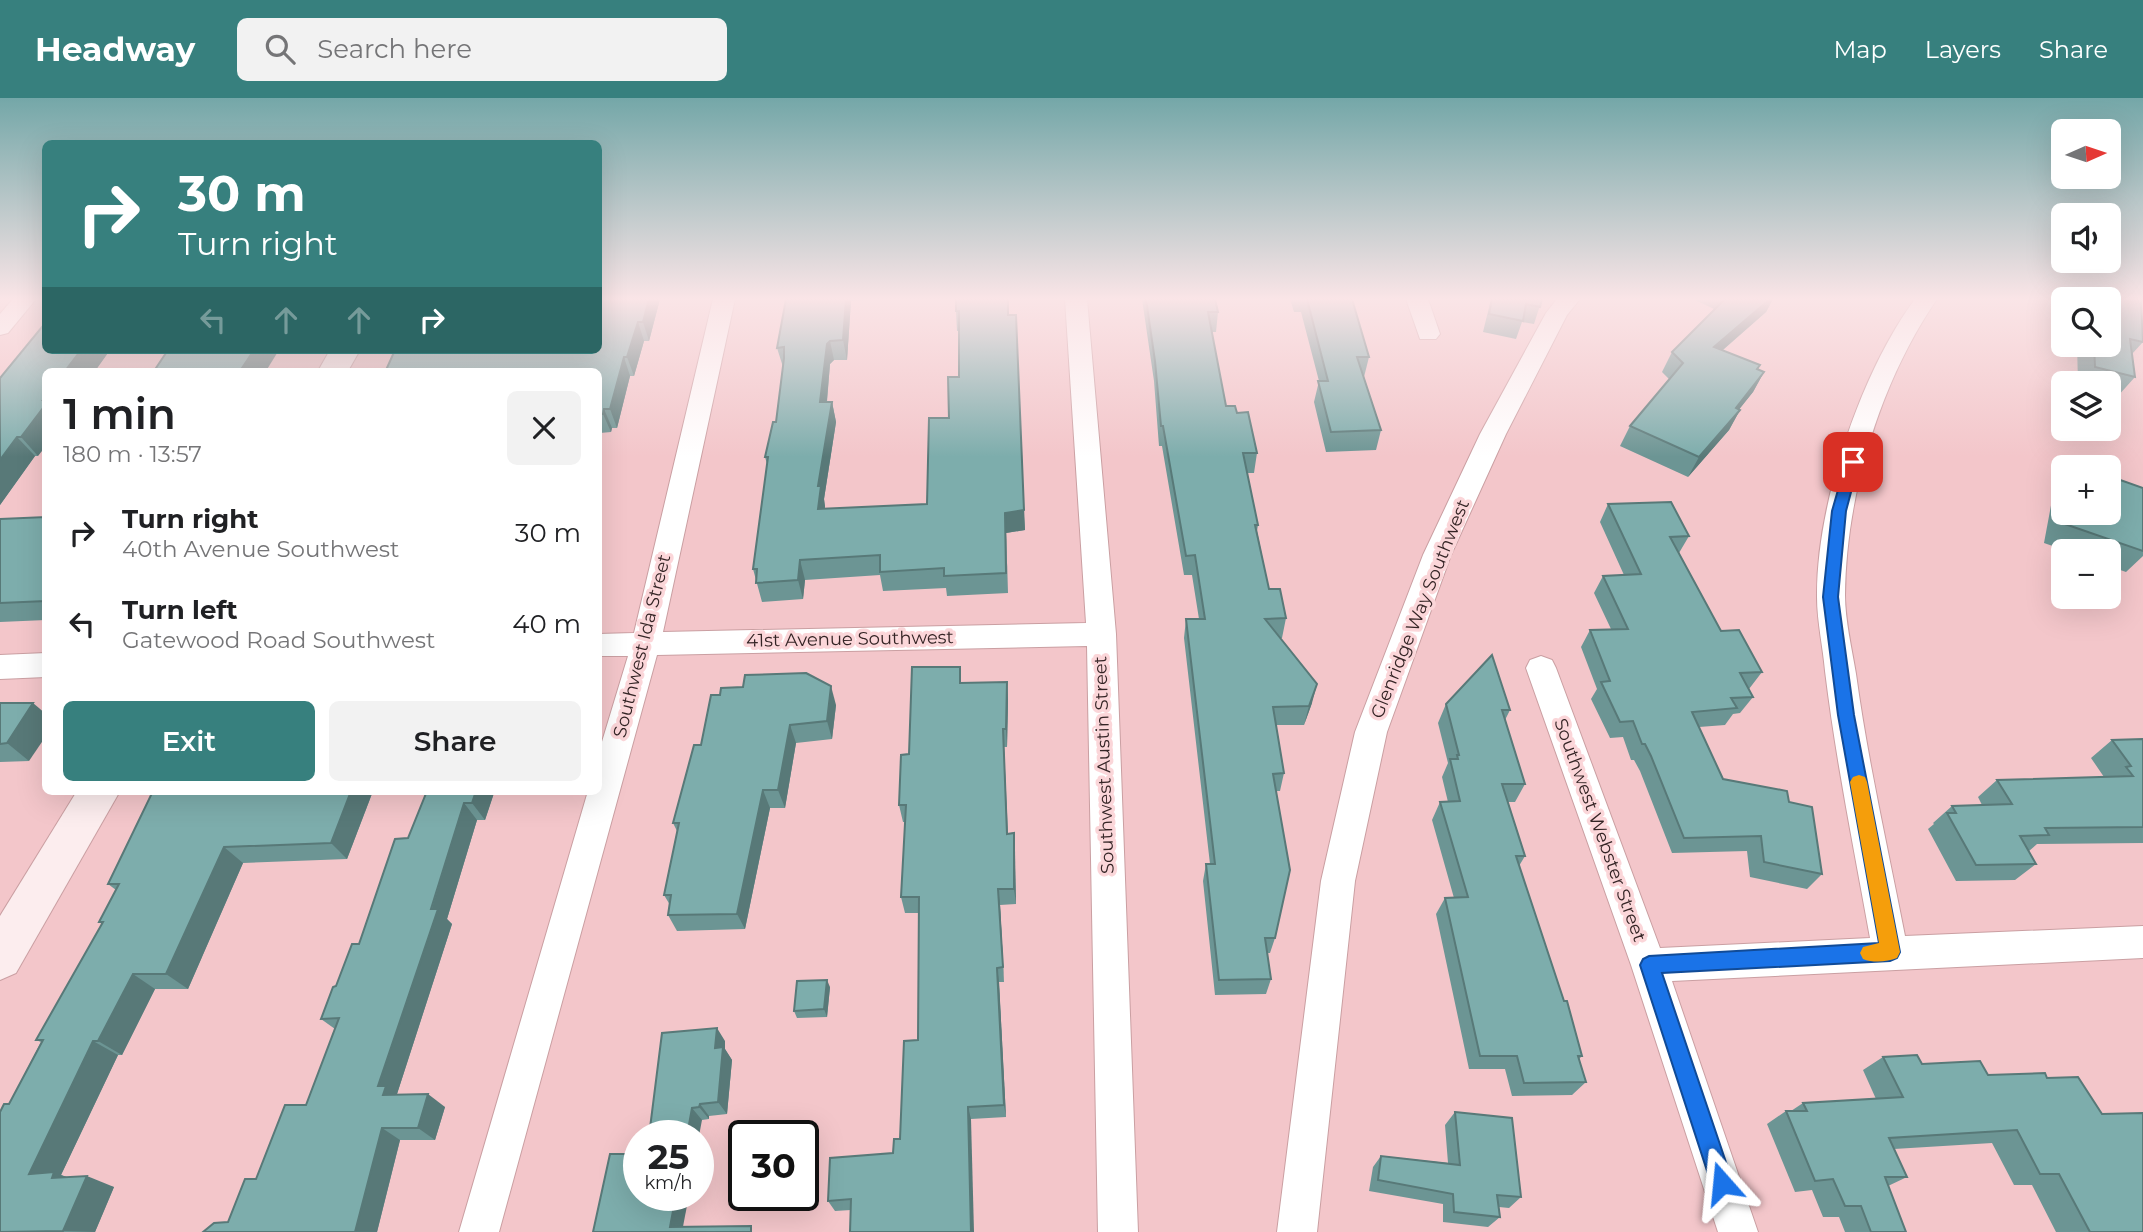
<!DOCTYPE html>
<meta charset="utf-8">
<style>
body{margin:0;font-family:Montserrat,sans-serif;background:#f2f2f2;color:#202124;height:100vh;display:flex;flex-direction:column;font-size:26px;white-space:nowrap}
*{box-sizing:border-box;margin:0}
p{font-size:23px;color:#757577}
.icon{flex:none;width:38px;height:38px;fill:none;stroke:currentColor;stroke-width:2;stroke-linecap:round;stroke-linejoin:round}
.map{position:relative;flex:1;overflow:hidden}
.side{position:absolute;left:42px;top:270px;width:560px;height:427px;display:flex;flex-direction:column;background:#fff;border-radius:10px;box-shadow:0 7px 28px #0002}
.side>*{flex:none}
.banner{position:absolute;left:42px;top:42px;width:560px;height:214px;border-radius:10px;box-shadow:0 7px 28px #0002;background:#37807e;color:#fff;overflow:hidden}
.needle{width:46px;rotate:87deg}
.fabs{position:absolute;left:2051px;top:21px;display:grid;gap:14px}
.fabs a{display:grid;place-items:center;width:70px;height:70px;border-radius:10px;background:#fff;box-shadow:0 7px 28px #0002;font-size:35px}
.speed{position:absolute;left:623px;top:1022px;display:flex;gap:14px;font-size:35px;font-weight:700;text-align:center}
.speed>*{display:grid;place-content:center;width:91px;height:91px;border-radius:50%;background:#fff;box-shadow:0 7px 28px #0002;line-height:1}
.speed small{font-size:18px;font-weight:400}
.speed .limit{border:4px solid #111;border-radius:10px;background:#fff;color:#111}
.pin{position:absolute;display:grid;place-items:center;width:60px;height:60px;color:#fff;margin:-30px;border-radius:14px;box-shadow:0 4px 10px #0006}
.me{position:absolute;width:77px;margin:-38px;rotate:342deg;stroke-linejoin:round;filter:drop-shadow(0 0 5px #0008)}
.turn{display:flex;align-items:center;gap:24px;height:147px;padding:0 21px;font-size:32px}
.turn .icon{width:91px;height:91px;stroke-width:2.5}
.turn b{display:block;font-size:49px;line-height:60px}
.lanes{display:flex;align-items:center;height:66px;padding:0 21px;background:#0003;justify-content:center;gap:35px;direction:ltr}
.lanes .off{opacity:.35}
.round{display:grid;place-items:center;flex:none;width:74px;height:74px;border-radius:10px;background:#f2f2f2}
.overview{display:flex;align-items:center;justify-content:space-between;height:119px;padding:0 21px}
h1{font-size:42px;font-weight:600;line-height:52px}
.primary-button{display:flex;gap:14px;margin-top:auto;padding:14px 21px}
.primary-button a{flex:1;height:80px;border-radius:10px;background:#37807e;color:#fff;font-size:28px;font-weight:600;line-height:80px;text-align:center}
.primary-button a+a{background:#f2f2f2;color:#202124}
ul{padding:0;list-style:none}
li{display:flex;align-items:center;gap:21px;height:91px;padding:0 21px}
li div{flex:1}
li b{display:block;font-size:26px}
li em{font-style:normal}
header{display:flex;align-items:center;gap:42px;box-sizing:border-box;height:98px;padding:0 35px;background:#37807e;color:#fff}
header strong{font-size:33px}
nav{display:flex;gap:38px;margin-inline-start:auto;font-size:24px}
.search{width:490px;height:63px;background:#f2f2f2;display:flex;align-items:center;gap:18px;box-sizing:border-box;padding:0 24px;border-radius:10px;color:#757577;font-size:26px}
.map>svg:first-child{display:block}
</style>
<header>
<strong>Headway</strong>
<div class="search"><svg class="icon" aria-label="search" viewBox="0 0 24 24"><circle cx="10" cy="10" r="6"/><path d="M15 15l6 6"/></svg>Search here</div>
<nav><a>Map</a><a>Layers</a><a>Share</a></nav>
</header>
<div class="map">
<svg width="2143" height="1134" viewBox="0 0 2143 1134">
<rect width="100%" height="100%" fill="#f3c6ca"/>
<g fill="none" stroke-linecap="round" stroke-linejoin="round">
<!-- street casing -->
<g stroke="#ca9fa2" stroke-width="2">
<g id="street">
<path d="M13,201H36L8,235L0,237V216Z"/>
<path d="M713,201H735L663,534L1086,525L1065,201H1087L1116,536L1138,1134H1098L1087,548L657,557L499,1134H459L588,693H598V657L628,558H598V536L634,535Z"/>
<path d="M1406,201H1428L1440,236L1436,241H1420Z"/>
<path d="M1557,201H1580L1567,217L1506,336L1451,457L1387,634L1355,783L1317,1134H1277L1321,783L1355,634L1423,457L1480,336L1546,215Z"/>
<path d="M1915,201H1937C1880,284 1846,397 1845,497C1845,523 1852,551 1856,576C1868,664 1888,751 1905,838L2143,828V860L1672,883L1758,1134H1718L1631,867L1526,570L1530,562L1541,558L1552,562L1556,570L1660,850L1870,840C1854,751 1836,663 1825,573C1823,549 1817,524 1817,499C1816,407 1861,274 1915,201Z"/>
<path d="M46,555V579L0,581V557Z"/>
</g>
</g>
<!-- secondary casing -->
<g stroke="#ca9fa2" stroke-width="2">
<g id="secondary">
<path d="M330,252H360L348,273H318Z"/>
<path d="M77,693H120L16,875L0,882V818Z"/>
</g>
</g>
<!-- street -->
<use href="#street" fill="#fff" fill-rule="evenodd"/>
<!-- secondary -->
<use href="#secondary" fill="#fcedee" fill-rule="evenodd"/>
</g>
<!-- wall -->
<g fill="#6c9594">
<path d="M660,201L649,243H644L634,278H630L617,330H612L611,334L600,335L598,339V273H386V272Z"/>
<path d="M786,201H864V202L851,203L847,262H834L830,266L827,304H832L836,324L824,401L825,411L927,406L959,279V233H957L956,213L1009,201V217L1025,432L1006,435L1008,495L947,498L946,490L883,493L880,477L805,482L803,501L762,504L753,471L767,366L765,359L776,324L783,269L777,250Z"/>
<path d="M1142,201H1215L1218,214L1216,234H1212L1226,308L1237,315L1257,355L1254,375H1247L1258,427L1257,433L1269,491L1286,520L1282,540H1280L1312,605L1304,627H1276L1284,675L1280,693H1276L1275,840L1270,855H1267L1271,881L1266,896L1215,897L1203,783L1206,766H1210L1184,540L1186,521H1199L1192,477H1184L1162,348H1159L1154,283Z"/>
<path d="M1290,201H1352L1369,259L1364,279L1381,332L1376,352L1326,354L1314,304L1319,283L1301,214H1294Z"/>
<path d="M1491,201H1542L1534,226L1522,224L1516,241L1483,234Z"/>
<path d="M1693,201H1773L1766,214L1723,252L1764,274L1753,294L1739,311L1740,312L1729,332L1688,379L1620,348L1630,328L1669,281L1662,274L1672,254L1714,211Z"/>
<path d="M2076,201H2141L2143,244L2132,256L2135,279L2117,299L2109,297V285H2078L2077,247H2109V201Z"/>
<path d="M46,252H110L95,273H46L38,358H35L0,407V280Z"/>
<path d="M2063,377V415H2109L2143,390V458L2126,474L2109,468V453H2067L2044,445L2055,386Z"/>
<path d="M1608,406L1689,438L1679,455L1721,533L1762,574L1749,591L1753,599L1740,615L1733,616L1725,627L1699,629L1723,681L1789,704L1822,776L1807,791L1750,779L1747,753L1672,755L1640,673L1634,662H1631L1623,639L1610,640L1591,601L1597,591L1581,549L1590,532L1611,531L1594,495L1603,478L1624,477L1600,424Z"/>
<path d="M46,419V522L0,524V421Z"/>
<path d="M962,584H1007L1008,602L1007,649H1004L1008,736L1014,735L1016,806L1000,807L1004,884H999L1006,1019L971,1021L851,1112L835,1113L828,1103L893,1055L900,1041L918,942L919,815H905L901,799L905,724H903L899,707L909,656Z"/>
<path d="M0,605L29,663L0,664Z"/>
<path d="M1446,606L1510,612L1505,622L1525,686L1515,704H1508L1525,758L1519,768L1582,958L1579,961L1586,984L1572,997L1512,998L1505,971H1469L1436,816L1445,800H1454L1432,722L1440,704H1448L1442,679L1448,665L1438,625Z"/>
<path d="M836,607L832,641L796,645L785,710H770L745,831L677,833L668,817L670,807L664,797L677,733L673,725L701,647Z"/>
<path d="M2143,641V745L2037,746L2029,753L2036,766L2015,782L1956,783L1928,731L1934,726L1933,725L1952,708L1982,707L1978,699L1997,682L2104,679L2091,660L2112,642Z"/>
<path d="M153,693H373L347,761L243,765L188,891H155L122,957H118L61,1077L67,1079L114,1089L95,1134H0L9,1006L41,944L36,942L102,826L99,824L116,792L108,786Z"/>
<path d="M427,693H509L508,696L494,695L485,722H477L447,821L452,826L397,996L445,1009L435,1042H400L377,1134H203L228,1124L306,1007L335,931L321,921L336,888L359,846L408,740Z"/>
<path d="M830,889L827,919L797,920L794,913Z"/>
<path d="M725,943V951L732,962L727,1016L709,1018V1021L702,1022L649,1038Z"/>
<path d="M1883,959L1988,977L2143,1134H2056L2032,1087H2014L1992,1045L1894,1051L1907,1079L1888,1088L1906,1134H1845L1839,1119H1823L1812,1092L1795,1094L1767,1026L1786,1013H1791L1803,1005L1876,1001L1863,972Z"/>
<path d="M1455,1014L1521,1099L1509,1110L1499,1109L1500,1119L1488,1129L1443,1124V1106L1369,1093L1373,1069L1381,1058L1448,1065L1445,1027Z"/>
</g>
<!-- shaded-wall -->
<g fill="#587978">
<path d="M649,201H660L649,243L643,224Z"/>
<path d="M846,201H850L851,203L847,262L843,242Z"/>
<path d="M1770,201H1773L1766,214L1703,269L1714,249Z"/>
<path d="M1016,217L1025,432L1006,435L1008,495L1005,415Z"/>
<path d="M638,224L644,243L634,278L627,259Z"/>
<path d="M830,243L834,262L830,266L825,324L820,304L827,246Z"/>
<path d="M81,252H110L95,273H65Z"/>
<path d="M254,252H279L266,273H240Z"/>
<path d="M624,259L630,278L617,330L610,311Z"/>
<path d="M1764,274L1753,294L1730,323L1740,312L1729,332L1688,379L1699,359Z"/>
<path d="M832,304L836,324L824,401L825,408L823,431L818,411V388Z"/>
<path d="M46,306V348L38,358L21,339Z"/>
<path d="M604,311L612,330L611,334L603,316Z"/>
<path d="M17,339L35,358L0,407V362Z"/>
<path d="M800,462L805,482L803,501L798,482Z"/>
<path d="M1007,584L1008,602L1007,649L1006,631Z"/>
<path d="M1317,586L1312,605L1304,627L1309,608Z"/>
<path d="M831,588L836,607L832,641L827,623Z"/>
<path d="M33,605L46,616V638L29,663L7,645Z"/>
<path d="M790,627L796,645L785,710L778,692Z"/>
<path d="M1003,631L1004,649L1008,752L1007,736Z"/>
<path d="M763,692L770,710L745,831L737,816Z"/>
<path d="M351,693H373L347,761L331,745Z"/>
<path d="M476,693H492L494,695L485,722L472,705Z"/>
<path d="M464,705L477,722L447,821L452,826L397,996L383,997L378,988Z"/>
<path d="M1014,735L1015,752L1016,806L1014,791Z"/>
<path d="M224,749L243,765L188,891L166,876Z"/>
<path d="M998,791L1000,807L1004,884L1003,869Z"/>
<path d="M997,870L999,884L1006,1019L1004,1007Z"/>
<path d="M133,876L155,891L122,957L98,943Z"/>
<path d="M827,882L830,889L827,919L824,911Z"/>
<path d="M717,930L725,943V951L732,962L727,1016L718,1004L715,950Z"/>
<path d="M93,943L118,957L61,1077L82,1085L29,1076Z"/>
<path d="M428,996L445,1009L435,1042L418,1030Z"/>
<path d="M700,1006L709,1018V1021L699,1009Z"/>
<path d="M968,1009L971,1021L974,1134H971Z"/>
<path d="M692,1010L702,1022L698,1043V1038H687Z"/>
<path d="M382,1030L400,1042L377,1134H355Z"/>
<path d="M87,1078L114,1089L95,1134L63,1133Z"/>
<path d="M676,1097H689L682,1134L670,1129Z"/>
</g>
<!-- building -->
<g fill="#7dadac" stroke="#587978" stroke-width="2">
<path d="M598,201H649L643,224H638L627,259H624L610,311H604L603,316H598V273H389V272H386L395,252H598Z"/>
<path d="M786,201H846L843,242L830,243L827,246L820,304H832L818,388H821L818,411L927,406L929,320H949L948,279H959V213H956V201H1008V217H1016L1024,412L1005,415L1006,475L944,478V470L880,474V457L800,462L798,482L756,485L757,471H753L768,359H765L773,324H776L784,260V249L777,250Z"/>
<path d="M1146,201H1215L1218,214H1208L1226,308H1235L1237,315L1248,314L1257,355H1243L1258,427H1255L1269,491H1280L1286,520L1265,521L1317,586L1309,608L1273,609L1284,675L1273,676L1290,772L1275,840H1265L1271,881L1219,882L1206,766H1215L1186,521H1205L1195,457L1186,458L1163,328H1161L1155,263Z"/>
<path d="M1307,201H1352L1369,259H1357L1381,332L1331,334L1318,283H1328Z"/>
<path d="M1492,201H1542L1540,209L1526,206L1523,223L1489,216Z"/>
<path d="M1725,201H1770L1714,249L1760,267L1757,271L1764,274L1736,310L1740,312L1699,359L1630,328L1683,265L1672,254Z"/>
<path d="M2092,201H2141L2143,244L2130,241L2135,279L2095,269L2094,247H2109V201Z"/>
<path d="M46,224V252H81L65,273H46V298L43,302H46V306L21,339H17L0,362V280Z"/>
<path d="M168,252H254L240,273H154Z"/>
<path d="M2109,378L2143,390V453L2062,425L2064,415H2109Z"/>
<path d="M1671,404L1689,438L1670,439L1721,533L1739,532L1762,574L1740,575L1753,599L1731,600L1737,610L1692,614L1723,681L1787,693L1789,704L1812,709L1822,776L1764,764L1761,738L1684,740L1651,658L1645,646H1642L1633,623L1620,624L1601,584L1610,583L1590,532L1628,531L1603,478L1641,476L1608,406Z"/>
<path d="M46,419V503L0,505V421Z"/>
<path d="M1492,557L1510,612H1502L1525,686H1502L1525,758H1516L1564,903H1567L1582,958H1578L1586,984L1524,985L1517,958H1480L1445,800L1468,799L1440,704L1460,703L1450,661H1458L1457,657H1459L1446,606Z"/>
<path d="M912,569H960V585L1007,584L1006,631H1003L1007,736L1014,735V791H998L1003,869L997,870L1004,1007L968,1009L971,1134H850L851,1101L828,1103L830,1060L893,1055L894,1041H900L904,943L918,942L919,799H901L906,707H899L901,657L909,656Z"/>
<path d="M806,575L831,588L827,623L790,627L778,692H763L737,816L668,817L671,797H664L679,725H673L694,647H701L711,597H720L721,590L743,589L745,577Z"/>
<path d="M0,605H33L7,645L0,646Z"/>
<path d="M2143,641V729L2045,730L2049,737L2020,738L2036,766L1976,767L1947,715H1956L1952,708L2012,706L1997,682L2133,678L2126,669L2131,668L2112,642Z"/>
<path d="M153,693H351L331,745L224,749L166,876H133L98,943H93L29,1076L54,1074L52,1080L87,1078L63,1133L0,1134V1014L4,1006H9L43,942H36L103,824H99L119,786H108Z"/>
<path d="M427,693H476L472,705H464L431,811H438L378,988H386L383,997L428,996L418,1030H382L355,1134H203L214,1125L228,1124L245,1081H256L285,1007H306L339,920L321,921L333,889L336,888L352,846H359L395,741L408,740Z"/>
<path d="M827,882L824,911L794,913L797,883Z"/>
<path d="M717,930L715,950L723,949L718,1004L700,1006L699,1009L692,1010L687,1038H649L662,935Z"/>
<path d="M1917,957L1922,966L1980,963L1988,977L2045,975L2047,980L2078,979L2102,1016L2143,1015V1134H2090L2059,1076H2040L2017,1032L1889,1040L1907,1079H1885L1906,1134H1871L1861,1108H1845L1833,1081L1815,1083L1786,1013H1807L1803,1005L1903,999L1883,959Z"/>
<path d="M1455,1014L1512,1020L1521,1099L1497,1097L1500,1119L1454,1114L1453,1096L1378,1082L1381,1058L1460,1067Z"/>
<path d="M610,1056H639V1097H676L670,1129L751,1128V1134H593Z"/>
</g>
<!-- sky -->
<linearGradient id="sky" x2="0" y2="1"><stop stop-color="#74a7a8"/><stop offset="0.56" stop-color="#fae5e7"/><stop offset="1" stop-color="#fae5e7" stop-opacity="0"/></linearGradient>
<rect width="2143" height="359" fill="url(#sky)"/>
<!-- route -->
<path fill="#1a73e8" stroke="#114b97" stroke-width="2" d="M1853,359L1859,364L1846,413L1838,499L1854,617L1900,854L1897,860L1890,863L1662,875L1733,1085L1730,1093L1722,1096L1715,1093L1711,1085L1640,867L1643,861L1649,858L1879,845L1838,617L1823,499L1832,413L1846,364Z"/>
<!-- slow -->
<path fill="#f59e0b" d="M1859,677L1865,679L1867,684L1900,854L1897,860C1887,864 1873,865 1863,861L1860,855L1863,849L1879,845L1850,684L1853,679Z"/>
<g text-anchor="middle" stroke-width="7" stroke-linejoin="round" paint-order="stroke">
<!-- street labels -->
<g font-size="18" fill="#342425" stroke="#fbd6d9">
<text transform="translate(1420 511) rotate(-68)" y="6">Glenridge Way Southwest</text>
<text transform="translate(850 541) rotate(-1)" y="6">41st Avenue Southwest</text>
<text transform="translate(642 548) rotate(-76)" y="6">Southwest Ida Street</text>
<text transform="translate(1104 667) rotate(-92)" y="6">Southwest Austin Street</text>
<text transform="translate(1600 732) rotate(70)" y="6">Southwest Webster Street</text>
</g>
</g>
</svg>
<div class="fabs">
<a><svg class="needle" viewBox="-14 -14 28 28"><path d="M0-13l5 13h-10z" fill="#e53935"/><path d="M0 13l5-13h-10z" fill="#757577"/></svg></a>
<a><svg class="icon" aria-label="sound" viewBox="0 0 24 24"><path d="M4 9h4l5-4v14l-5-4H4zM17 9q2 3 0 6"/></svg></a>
<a><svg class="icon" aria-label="search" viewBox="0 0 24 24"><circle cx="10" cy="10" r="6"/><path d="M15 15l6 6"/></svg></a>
<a><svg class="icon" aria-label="layers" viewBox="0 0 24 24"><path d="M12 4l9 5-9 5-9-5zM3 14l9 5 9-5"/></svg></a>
<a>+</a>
<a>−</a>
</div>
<div class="speed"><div>25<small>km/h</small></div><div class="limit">30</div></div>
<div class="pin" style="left:1853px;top:364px;background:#d93025"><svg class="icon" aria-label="arrive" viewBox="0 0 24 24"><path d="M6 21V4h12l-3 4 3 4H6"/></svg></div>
<svg class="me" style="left:1722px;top:1085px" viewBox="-20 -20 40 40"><path d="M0-17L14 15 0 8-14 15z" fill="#1a73e8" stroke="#fff" stroke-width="4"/></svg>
<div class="banner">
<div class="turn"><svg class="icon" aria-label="right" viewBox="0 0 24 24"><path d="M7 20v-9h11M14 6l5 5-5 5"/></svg><div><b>30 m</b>Turn right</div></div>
<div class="lanes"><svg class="icon off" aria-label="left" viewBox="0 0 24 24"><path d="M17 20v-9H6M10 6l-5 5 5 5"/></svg><svg class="icon off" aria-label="ahead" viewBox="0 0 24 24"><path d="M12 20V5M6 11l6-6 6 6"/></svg><svg class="icon off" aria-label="ahead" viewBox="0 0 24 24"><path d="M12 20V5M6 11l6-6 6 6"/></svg><svg class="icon" aria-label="right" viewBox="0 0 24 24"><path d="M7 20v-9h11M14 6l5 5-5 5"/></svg></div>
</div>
<section class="side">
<div class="overview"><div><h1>1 min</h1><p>180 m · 13:57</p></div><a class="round"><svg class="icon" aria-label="close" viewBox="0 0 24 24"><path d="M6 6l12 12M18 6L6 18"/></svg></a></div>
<ul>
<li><svg class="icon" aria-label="right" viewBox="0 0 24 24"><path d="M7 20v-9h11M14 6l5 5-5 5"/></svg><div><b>Turn right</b><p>40th Avenue Southwest</p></div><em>30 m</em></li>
<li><svg class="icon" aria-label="left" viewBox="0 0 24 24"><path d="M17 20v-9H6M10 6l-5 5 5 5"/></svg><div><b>Turn left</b><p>Gatewood Road Southwest</p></div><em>40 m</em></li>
</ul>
<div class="primary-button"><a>Exit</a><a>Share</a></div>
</section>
</div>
